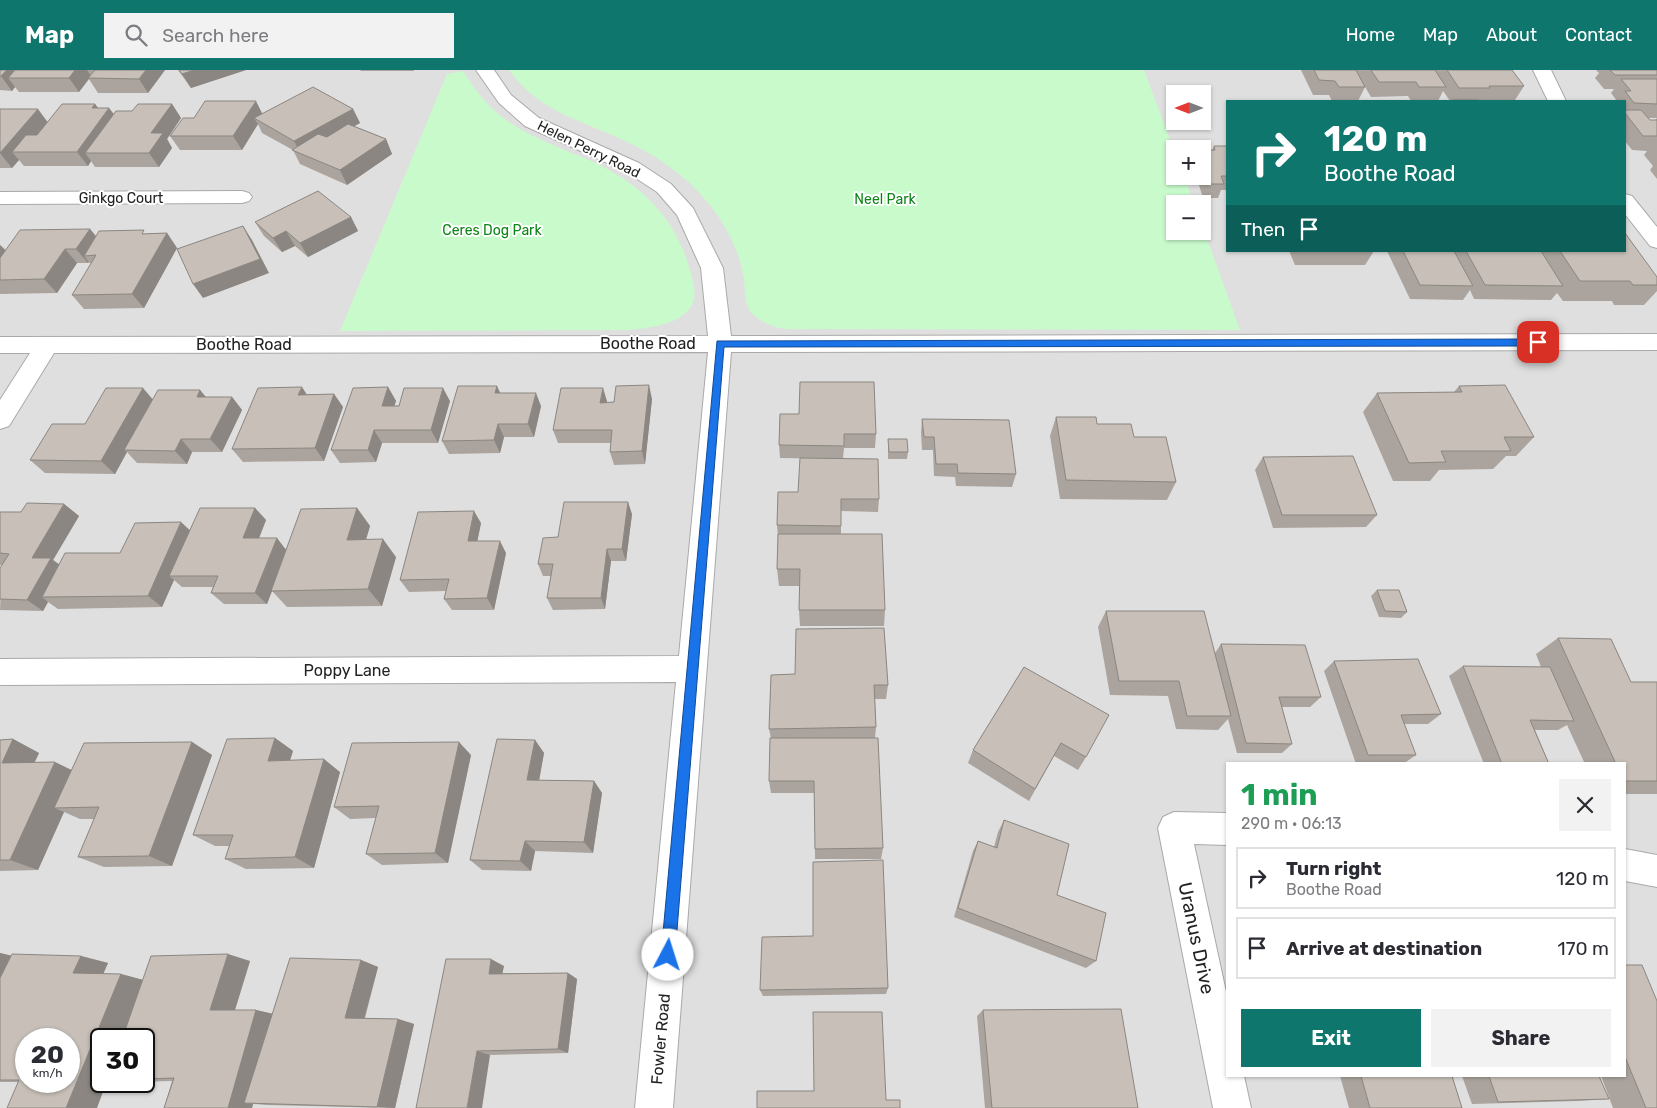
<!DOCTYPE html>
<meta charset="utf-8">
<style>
body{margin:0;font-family:Rubik,sans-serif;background:#f2f2f3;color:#2b2b33;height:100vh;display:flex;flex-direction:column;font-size:19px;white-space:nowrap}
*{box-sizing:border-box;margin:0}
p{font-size:16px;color:#7c7c81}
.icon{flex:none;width:28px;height:28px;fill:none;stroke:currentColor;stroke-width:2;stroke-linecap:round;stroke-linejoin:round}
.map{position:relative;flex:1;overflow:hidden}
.drawer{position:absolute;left:1226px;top:692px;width:400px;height:315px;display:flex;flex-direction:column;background:#fff;border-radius:0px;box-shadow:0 1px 4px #0004}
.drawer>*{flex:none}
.banner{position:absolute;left:1226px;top:30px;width:400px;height:152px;border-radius:0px;box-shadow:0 1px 4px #0004;background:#0f766e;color:#fff;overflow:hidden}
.needle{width:32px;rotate:270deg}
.fabs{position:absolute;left:1166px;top:15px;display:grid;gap:10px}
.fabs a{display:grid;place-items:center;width:45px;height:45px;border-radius:0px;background:#fff;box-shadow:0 1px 4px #0004;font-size:25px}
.speed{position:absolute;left:15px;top:958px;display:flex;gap:10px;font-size:25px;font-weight:700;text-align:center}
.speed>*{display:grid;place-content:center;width:65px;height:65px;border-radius:50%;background:#fff;box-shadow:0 1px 4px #0004;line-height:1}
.speed small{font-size:12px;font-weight:400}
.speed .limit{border:2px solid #111;border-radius:8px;background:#fff;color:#111}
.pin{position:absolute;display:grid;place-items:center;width:42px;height:42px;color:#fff;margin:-21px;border-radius:10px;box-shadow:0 2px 8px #0006}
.me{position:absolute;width:55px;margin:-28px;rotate:5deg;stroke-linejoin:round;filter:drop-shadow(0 0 4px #0008)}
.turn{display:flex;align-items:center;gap:18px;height:105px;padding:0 15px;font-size:22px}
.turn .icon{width:65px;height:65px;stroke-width:2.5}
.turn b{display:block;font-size:35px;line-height:42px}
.then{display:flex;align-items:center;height:48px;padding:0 15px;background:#0003;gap:10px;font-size:19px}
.round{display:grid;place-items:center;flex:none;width:52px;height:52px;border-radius:0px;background:#f2f2f3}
.head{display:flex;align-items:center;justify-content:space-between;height:85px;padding:0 15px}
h1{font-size:30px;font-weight:700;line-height:38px;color:#1e9e55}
.primary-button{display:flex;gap:10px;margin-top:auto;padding:10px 15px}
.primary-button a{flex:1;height:58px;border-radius:0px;background:#0f766e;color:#fff;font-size:20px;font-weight:700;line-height:58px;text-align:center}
.primary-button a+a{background:#f2f2f3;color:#2b2b33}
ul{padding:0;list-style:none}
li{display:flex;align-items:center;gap:15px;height:62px;margin:0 10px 8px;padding:0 5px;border:2px solid #e1e1e2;border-radius:0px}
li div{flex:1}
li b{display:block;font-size:19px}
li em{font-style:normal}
header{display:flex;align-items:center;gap:30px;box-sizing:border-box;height:70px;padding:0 25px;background:#0f766e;color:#fff}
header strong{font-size:24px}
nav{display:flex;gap:28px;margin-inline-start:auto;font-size:18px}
.search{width:350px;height:45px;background:#f2f2f3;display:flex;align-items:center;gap:12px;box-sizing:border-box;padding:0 18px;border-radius:0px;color:#7c7c81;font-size:19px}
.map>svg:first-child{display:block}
</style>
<header>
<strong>Map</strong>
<div class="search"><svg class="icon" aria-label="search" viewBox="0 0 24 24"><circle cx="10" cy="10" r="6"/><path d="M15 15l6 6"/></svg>Search here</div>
<nav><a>Home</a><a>Map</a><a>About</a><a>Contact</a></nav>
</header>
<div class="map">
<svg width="1657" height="1038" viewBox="0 0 1657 1038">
<rect width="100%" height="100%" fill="#f2efe9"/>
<!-- residential -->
<path fill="#e0dfdf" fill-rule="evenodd" d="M0,0H1657V1038H0ZM1175,24H1202V51H1175ZM1228,31H1625V181H1228ZM1175,79H1202V106H1175ZM1175,134H1202V161H1175ZM1228,694H1625V1006H1228ZM26,969H69V1011H26ZM101,969H144V1011H101Z"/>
<!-- park -->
<g fill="#c8facc">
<path d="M509,0H1144L1175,83V106H1184L1194,134H1175V161H1202L1203,158L1240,260L787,259C774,258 758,251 750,241C743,231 746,215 743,204C738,176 722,148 703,127C682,103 655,85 627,72C584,51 538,42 509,0Z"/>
<path d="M463,1C477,23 490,40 512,54C536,70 564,79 591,91C648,117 683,156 694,218C700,252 653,258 629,260L340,261L447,4Z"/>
</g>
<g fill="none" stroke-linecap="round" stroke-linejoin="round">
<!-- minor casing -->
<g stroke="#a9a9a9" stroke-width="2">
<g id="minor">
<path d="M476,0H494L511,25L539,48L639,93L671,114L693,138L723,198L731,266L1657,264V280L731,282L673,1038H635L676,612L0,615V589L679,586L708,282L54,283L9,356L0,359V330L30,283H0V267L708,266L701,198L677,145L657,122L625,101L525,56L499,33Z"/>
<path d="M1533,0H1551L1566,31H1548Z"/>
<path d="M242,121L249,123L252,127L249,131L242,133L0,134V122Z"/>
<path d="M1625,124L1632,126L1657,157V178L1650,176L1625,144Z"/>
<path d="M1174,742L1228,743V775L1194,774L1228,931V1006H1244L1251,1038H1213L1158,758L1163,747Z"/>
<path d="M1625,779L1657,785V817L1625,811Z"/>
</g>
</g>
<!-- minor -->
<use href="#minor" fill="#fff" fill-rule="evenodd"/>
</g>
<!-- wall -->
<g fill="#aba49e">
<path d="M0,0H165L148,23H98L89,9L79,22H19L15,17L12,21L0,20Z"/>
<path d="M178,0H246L191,18Z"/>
<path d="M360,0H414V1H361Z"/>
<path d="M1301,0H1512L1524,16L1515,30L1450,31L1443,21L1438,31H1411L1408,26L1371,27L1361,10L1365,17L1358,31H1332L1329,25H1313Z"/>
<path d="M1596,0H1657V48H1648L1650,50H1655L1657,48V109L1650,100L1653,96L1644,85L1647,81L1632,80L1625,71V31H1617L1611,23L1614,19H1604L1595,8L1599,3Z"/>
<path d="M95,34L98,38H109L114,44L172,34L181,48L167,69L172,78L159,97H95L91,91L88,96H24L19,90L12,98H0V39L48,52Z"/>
<path d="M353,39L360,53L354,56L386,69L392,84L347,115L300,94L293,80L262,63L258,54L242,80H180L170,66L194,48Z"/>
<path d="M1214,76H1228V120H1221L1218,128H1203L1198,112H1191L1188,106H1202V80H1212Z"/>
<path d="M351,147L358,161L308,187L295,176L282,182L264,166L255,152Z"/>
<path d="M90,159L96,166L167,163L177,178L144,238L84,239L72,225L91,194L89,192L88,193H77L57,223L0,224V175L6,180Z"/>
<path d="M1289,181H1374L1365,195H1295Z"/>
<path d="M1387,181H1625L1657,207V221L1644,235H1614L1612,231H1563L1557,223L1551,230L1474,229L1470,220L1463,230L1410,229Z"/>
<path d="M1459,316L1534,367L1516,386H1506L1493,399L1439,400L1430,411H1393L1363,342L1377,323L1454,322Z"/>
<path d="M388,317L396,331L394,336L450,331L438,373H382L376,392L340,393L331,380Z"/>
<path d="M200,320L206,327H232L242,340L222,382H192L187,394L137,393L127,382L115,404L45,403L30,390L85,354L153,329Z"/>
<path d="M500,323L541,336L534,367H504L500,383L449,384L442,371Z"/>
<path d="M306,324H334L343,337L324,391L243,392L232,379Z"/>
<path d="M652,329L645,394L614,395L610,382L611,373H558L553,360L607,331L606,333L614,332Z"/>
<path d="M780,344L876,364L875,378H844L843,389L780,388L779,375Z"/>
<path d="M1056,347L1097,354L1134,367L1176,412L1167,430L1060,429L1050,366Z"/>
<path d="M922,349L1016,404L1012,417L956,416L955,407L934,406L933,380H922L921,363Z"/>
<path d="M888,369L908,382L907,389H888Z"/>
<path d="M1263,387L1377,445L1366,457L1273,458L1255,400Z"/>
<path d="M778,422L879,429L878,442L841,441V464L885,540L884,556H800L799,540L800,516H779L777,499L778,467L777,455Z"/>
<path d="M64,434L79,446L53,490L59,494L120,483L255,438L266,450L259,468L286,479L357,438L370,456L366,469L396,487L382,536L287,537L272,521L267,534H224L211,523L213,517H182L174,510L162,537L58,539L48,532L43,541L0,540L2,495H0V442H21Z"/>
<path d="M632,444L626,491H611L605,539L553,540L547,528L551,506H543L538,494L558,467Z"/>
<path d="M481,453L477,471L506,483L494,540H452L444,529L446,521L409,522L400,510Z"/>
<path d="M1377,520L1407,542L1401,548L1379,547L1371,526Z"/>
<path d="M1106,541L1215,583L1221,574L1321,627L1310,637H1282L1292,674L1282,683H1237L1228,649L1218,660L1176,659L1168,626L1110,625L1098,557Z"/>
<path d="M1558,568L1631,612H1657V724H1625V694H1585L1567,655L1558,660H1535L1549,694H1484L1449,606L1463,596L1541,597L1536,584Z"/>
<path d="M1334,591L1441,644L1428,654H1404L1416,685L1403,694H1356L1324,601Z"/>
<path d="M1024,597L1086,687L1078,700L1054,686L1029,731L968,693L973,680Z"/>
<path d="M771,605L888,615L886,629H875L876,657L875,668L883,778L881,789H815V723H771L769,711L771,668L769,659Z"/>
<path d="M275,668L293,681L290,690L340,702L314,798L246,799L225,789L230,776H215L193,765Z"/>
<path d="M13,669L39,683L35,692L71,700L192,672L212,685L172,796L104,797L78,787L94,749H80L64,742L38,800L0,801V670Z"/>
<path d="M535,670L544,683L539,710L594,711L602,723L593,783L535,781L531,801L482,800L470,790Z"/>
<path d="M471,685L448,793L382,795L366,784L376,748L350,749L334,737Z"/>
<path d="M1004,750L1057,825L1096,891L1086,898L954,847L973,781L978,771L994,777L998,762Z"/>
<path d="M0,883L11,886H81L108,893L103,904H121L143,910L250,891L235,940H256L273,944L361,890L378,897L365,948L398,949L414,954L395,1038L267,1035L253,1034L252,1038H164L172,1011L135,1012L125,1011H144V969L18,1012H0Z"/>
<path d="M1625,895L1657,1038H1613L1601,1006H1625Z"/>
<path d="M504,896L502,903H568L577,909L568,983L490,985L416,1038Z"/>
<path d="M888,918L886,924L763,926L760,920Z"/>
<path d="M983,940L1138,1038H985L977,946Z"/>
<path d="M1340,1006H1452L1462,1038H1349Z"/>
<path d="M1462,1006H1599L1609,1029L1578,1031L1472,1034Z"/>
</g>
<!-- shaded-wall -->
<g fill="#8b8681">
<path d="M7,0H30L8,8L15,17L12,21L1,6Z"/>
<path d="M75,0H87L91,6L79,22L69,8Z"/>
<path d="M146,0H165L148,23L139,9Z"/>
<path d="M194,0H246L191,18L182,4Z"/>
<path d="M256,31L263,45L254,48L258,54L242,80L233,66Z"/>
<path d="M95,34L104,46L109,38L119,52L85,83L91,91L88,96L77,82L92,38Z"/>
<path d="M172,34L181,48L167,69L172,78L159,97L149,83L151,63Z"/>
<path d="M38,39L49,54L25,82H12L19,90L12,98L0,83Z"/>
<path d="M353,39L360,53L303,85L301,84L294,71Z"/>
<path d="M386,69L392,84L347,115L340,100Z"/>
<path d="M351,147L358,161L308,187L300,173Z"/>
<path d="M243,156L252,170L269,203L203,228L193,214Z"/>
<path d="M90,159L101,173L84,186L89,192L88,193L76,179Z"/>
<path d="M286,161L295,176L282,182L273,168Z"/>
<path d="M167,163L177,178L144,238L132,224Z"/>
<path d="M0,175L13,189L0,206Z"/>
<path d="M65,179L77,193L57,223L44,209Z"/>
<path d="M649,315L652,329L645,394L642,381Z"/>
<path d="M497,316L503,329L495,323Z"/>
<path d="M302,317L311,331L298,325Z"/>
<path d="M388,317L396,331L390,349L382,336Z"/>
<path d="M143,318L155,332L124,380L127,382L115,404L101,391Z"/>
<path d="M443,318L450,331L438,373L431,360Z"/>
<path d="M603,318L607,331L604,346L600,333Z"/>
<path d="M200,320L211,334L197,327Z"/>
<path d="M536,323L541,336L534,367L528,354Z"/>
<path d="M334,324L343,337L324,391L315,378Z"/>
<path d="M232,327L242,340L222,382L210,369Z"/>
<path d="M498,354L504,367L500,383L494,370Z"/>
<path d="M374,360L382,373L376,392L368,380Z"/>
<path d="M181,369L192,382L187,394L175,381Z"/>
<path d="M628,432L632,444L626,491L622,479Z"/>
<path d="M64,434L79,446L53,490L66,500L42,527L48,532L43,541L27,530L32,488Z"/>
<path d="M255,438L266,450L254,481L243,468Z"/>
<path d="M357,438L370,456L361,487L347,470Z"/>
<path d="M474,441L481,453L475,483L468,471Z"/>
<path d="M181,452L194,464L169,506L174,510L162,537L148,526Z"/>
<path d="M277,468L287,481L267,534L255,523Z"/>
<path d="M383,469L396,487L382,536L368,519Z"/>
<path d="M500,471L506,483L494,540L487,528Z"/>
<path d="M607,479L611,491L605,539L601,528Z"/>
<path d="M275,668L293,681L286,703L268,691Z"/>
<path d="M13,669L39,683L28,705L2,693Z"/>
<path d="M535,670L544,683L537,722L527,710Z"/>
<path d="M192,672L212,685L172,796L149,786Z"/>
<path d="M459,672L471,685L448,793L435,783Z"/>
<path d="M324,689L340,702L314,798L295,787Z"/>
<path d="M55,692L80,704L54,738L64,742L38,800L10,790Z"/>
<path d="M594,711L602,723L593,783L584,772Z"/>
<path d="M525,771L535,781L531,801L520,791Z"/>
<path d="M0,883L26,889L0,946Z"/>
<path d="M228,884L250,891L233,946L210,940Z"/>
<path d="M81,886L108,893L101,909L73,903Z"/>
<path d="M491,889L504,896L501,910L489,904Z"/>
<path d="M361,890L378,897L363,953L345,948Z"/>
<path d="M568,903L577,909L568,983L558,979Z"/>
<path d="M121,904L147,911L124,969H101V1011H107L97,1038H66Z"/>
<path d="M256,940L278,945L244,1033L253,1034L252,1038H228Z"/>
<path d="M398,949L414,954L395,1038L377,1037Z"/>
<path d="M477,981L490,985L482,1038H467Z"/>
</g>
<!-- building -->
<g fill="#c7bfb8" stroke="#8b8681" fill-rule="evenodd">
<path d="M0,0H7L1,6H0Z"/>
<path d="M15,0H75L69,8H8Z"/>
<path d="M95,0H146L139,9L88,8Z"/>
<path d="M179,0H194L182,4Z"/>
<path d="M1314,0H1356L1365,17H1339L1335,11L1319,10Z"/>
<path d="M1371,0H1435L1446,17H1419L1416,12H1379Z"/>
<path d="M1447,0H1512L1524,16H1489L1490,18H1459Z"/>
<path d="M1610,0H1657V5H1615Z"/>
<path d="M1621,9H1657V34L1634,33L1625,21H1631Z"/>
<path d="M313,17L353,39L294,71L254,48Z"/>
<path d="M1452,30H1479L1480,31H1453Z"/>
<path d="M205,31H256L233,66H170L183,48H194Z"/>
<path d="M62,34H95L92,38H109L77,82H12L26,65H37Z"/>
<path d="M138,34H172L151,63H163L149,83H85L116,41H132Z"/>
<path d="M0,39H38L0,83Z"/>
<path d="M1625,40H1641L1650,50H1657V66H1643L1625,43Z"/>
<path d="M348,54L386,69L340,100L292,80L318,64L327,67Z"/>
<path d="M1214,76H1228V106H1221L1224,114H1209L1203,98H1202V80H1215Z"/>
<path d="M318,121L351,147L300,173L286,161L273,168L255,152Z"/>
<path d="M243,156L260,189L193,214L177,179Z"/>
<path d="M90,159L76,179H65L44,209L0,210V188L20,160Z"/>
<path d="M144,160L142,164L167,163L132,224L72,225L96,185L84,186L99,161Z"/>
<path d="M1625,163L1657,207V215H1633L1630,211H1580L1560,181H1625Z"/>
<path d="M1403,181H1454L1473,216L1420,215Z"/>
<path d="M1466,181H1541L1563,216L1485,215Z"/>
<path d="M800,312H874L876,364H844V376L779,375L780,344H799Z"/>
<path d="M649,315L642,381L610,382L612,360H553L561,318H603L600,333L614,332L616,316Z"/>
<path d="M1505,315L1534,367H1504L1511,381H1441L1446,392L1409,393L1377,323L1462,322L1459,316Z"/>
<path d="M458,316H497L495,323H536L528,354H498L494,370L442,371Z"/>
<path d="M302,317L298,325L334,324L315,378L232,379L258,318Z"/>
<path d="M388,317L382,336H399L404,318H443L431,360H374L368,380H331L353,318Z"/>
<path d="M106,318H143L101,391L30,390L52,354H85Z"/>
<path d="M158,320H200L197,327H232L210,369H181L175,381L124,380Z"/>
<path d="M1056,347H1096L1097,354H1131L1134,367H1166L1176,412L1066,410Z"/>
<path d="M922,349L1009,350L1016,404L958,403L957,394H936L934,367H924Z"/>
<path d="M888,369H907L908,382H889Z"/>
<path d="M1353,386L1377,445H1282L1263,387Z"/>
<path d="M800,388L878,389L879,429H841V456L777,455L778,422H798Z"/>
<path d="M564,432H628L622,479H607L601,528H547L553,494H538L543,468L558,467Z"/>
<path d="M27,433L64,434L32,488H51L27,530L0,529V498L9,484L0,483V442H21Z"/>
<path d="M200,438H255L243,468H277L255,523H211L218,506H169Z"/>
<path d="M357,438L347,470L383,469L368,519L271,521L301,439Z"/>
<path d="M474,441L468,471H500L487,528L444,529L449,509L400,510L418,442Z"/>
<path d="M181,452L148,526L42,527L65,483H120L135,453Z"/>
<path d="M778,464H882L885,540H799L800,499H777Z"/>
<path d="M1377,520H1399L1407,542L1385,541Z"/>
<path d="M1106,541H1204L1231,646H1187L1179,611H1119Z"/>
<path d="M884,558L888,615H874L876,657L769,659L771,605L795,604L796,559Z"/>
<path d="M1558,568L1611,569L1631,612H1657V711H1625V694H1616Z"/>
<path d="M1221,574L1305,575L1321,627H1279L1292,674L1246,673Z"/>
<path d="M1418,589L1441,644L1401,645L1416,685H1368L1334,591Z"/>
<path d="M1463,596L1550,597L1574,651L1530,650L1549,694H1502Z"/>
<path d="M1024,597L1109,645L1086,687L1061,673L1035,719L973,680Z"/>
<path d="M275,668L268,691L324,689L295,787L225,789L233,765H193L227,669Z"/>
<path d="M770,668H878L883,778L815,779L814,711H769Z"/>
<path d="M13,669L2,693L55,692L10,790H0V670Z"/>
<path d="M497,669L535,670L527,710L594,711L584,772L525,771L520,791L470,790Z"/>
<path d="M192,672L149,786L78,787L99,737L54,738L84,673Z"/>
<path d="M459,672L435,783L366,784L379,736L334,737L352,673Z"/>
<path d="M1004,750L1069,774L1057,825L1106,843L1096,891L958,838L978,771L997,778Z"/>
<path d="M883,790L888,918L760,920L762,867L813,866V792Z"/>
<path d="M12,884L81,886L73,903L121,904L66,1038H7L19,1010H0V908ZM26,969H69V1011H26Z"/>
<path d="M228,884L210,940H256L228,1038H164L174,1008L144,1009V969H122L151,886Z"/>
<path d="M290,888L361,890L345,948L398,949L377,1037L244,1033Z"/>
<path d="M446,889H491L489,904L568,903L558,979L477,981L467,1038H416Z"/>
<path d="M1625,895H1642L1657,931V1038H1646L1625,987Z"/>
<path d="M1121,939L1138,1038H992L983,940Z"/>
<path d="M813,942H882L886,1030H900V1038H757V1021H814Z"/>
<path d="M1361,1006H1452L1462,1038H1370Z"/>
<path d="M1489,1006H1599L1609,1029L1498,1032Z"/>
</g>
<!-- route -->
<path fill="#1a73e8" stroke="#114b97" d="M1538,269L1542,272L1538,276L724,277L675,885L673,890L668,892L663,890L661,885L717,271Z"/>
<g text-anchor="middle" stroke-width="4" stroke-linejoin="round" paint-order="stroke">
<!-- far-street labels -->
<g font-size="14" fill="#222" stroke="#fff">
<text transform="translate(589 79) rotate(26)" y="5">Helen Perry Road</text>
<text x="121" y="133">Ginkgo Court</text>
</g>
<!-- far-park labels -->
<g font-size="14" fill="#0c8416" stroke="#fff">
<text x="885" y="134">Neel Park</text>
<text x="492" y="165">Ceres Dog Park</text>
</g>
<!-- street labels -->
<g font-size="16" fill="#222" stroke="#fff">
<text x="648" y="279">Boothe Road</text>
<text x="244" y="280">Boothe Road</text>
<text x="347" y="606">Poppy Lane</text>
<text transform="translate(660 969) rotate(-85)" y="6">Fowler Road</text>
</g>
<!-- near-street labels -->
<g font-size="19" fill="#222" stroke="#fff">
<text transform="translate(1197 868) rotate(78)" y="7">Uranus Drive</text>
</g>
</g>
</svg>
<div class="fabs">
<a><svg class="needle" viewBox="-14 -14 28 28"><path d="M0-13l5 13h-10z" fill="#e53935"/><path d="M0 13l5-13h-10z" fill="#7c7c81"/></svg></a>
<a>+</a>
<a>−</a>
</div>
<div class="speed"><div>20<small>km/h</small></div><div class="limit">30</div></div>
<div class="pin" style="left:1538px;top:272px;background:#d93025"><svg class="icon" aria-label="arrive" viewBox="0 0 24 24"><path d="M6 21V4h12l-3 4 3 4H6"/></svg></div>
<svg class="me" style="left:668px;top:885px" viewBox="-20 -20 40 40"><circle r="19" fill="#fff"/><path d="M0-13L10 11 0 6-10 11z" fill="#1a73e8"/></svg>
<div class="banner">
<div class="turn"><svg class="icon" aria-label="right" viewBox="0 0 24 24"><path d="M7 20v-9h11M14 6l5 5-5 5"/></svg><div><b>120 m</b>Boothe Road</div></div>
<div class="then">Then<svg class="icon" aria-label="arrive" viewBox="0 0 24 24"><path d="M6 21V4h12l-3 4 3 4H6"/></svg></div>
</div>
<section class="drawer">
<div class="head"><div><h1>1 min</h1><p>290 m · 06:13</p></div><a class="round"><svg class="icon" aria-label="close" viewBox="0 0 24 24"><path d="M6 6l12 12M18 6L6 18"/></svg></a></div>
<ul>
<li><svg class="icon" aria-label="right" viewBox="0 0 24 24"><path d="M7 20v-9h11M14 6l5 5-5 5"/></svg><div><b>Turn right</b><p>Boothe Road</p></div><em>120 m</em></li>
<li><svg class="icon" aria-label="arrive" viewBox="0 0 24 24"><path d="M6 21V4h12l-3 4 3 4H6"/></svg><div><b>Arrive at destination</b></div><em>170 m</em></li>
</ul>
<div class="primary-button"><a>Exit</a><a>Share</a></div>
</section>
</div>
